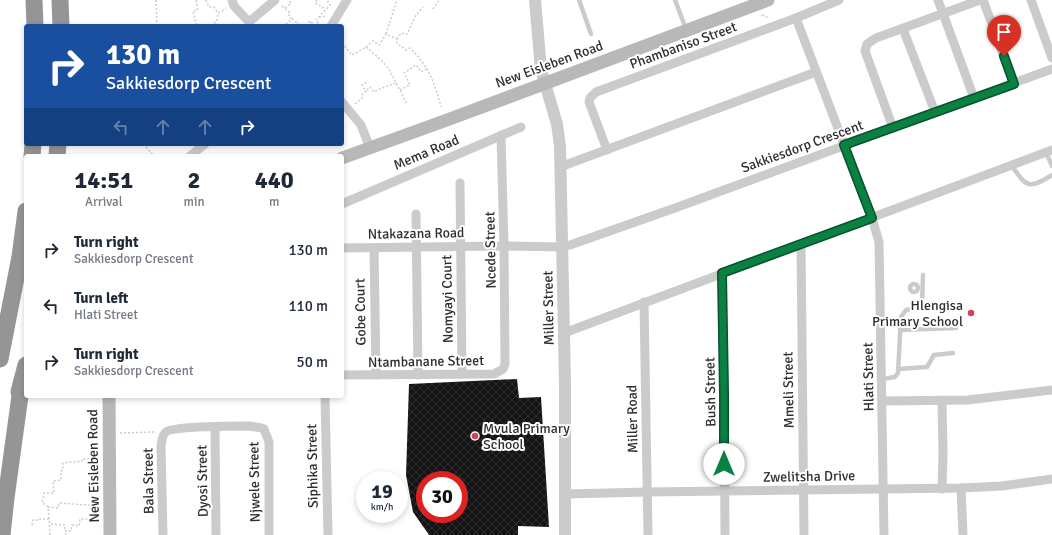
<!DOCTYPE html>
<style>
body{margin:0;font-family:Signika,sans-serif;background:#f6f6f7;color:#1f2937;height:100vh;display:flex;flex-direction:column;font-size:15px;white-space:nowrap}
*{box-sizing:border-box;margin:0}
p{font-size:13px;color:#747a83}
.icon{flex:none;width:22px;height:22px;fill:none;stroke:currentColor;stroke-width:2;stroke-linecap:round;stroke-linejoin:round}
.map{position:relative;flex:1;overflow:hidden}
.panel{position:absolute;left:24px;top:154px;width:320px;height:244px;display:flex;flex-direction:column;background:#fff;border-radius:4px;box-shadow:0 2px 6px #0003}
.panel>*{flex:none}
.top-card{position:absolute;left:24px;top:24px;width:320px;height:122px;border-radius:4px;box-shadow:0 2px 6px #0003;background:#1a4fa0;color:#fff;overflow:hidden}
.speed{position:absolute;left:356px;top:471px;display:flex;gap:8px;font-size:20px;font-weight:700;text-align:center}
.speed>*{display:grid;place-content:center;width:52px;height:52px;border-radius:50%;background:#fff;box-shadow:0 2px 6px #0003;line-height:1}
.speed small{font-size:10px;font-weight:400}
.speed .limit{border:6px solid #d22;background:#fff;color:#111}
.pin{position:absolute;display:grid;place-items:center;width:34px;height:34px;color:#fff;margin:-41px -17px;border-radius:50% 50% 50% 0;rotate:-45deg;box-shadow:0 0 4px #0007}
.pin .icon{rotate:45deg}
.me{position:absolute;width:44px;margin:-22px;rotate:0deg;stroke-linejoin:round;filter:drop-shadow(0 0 3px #0008)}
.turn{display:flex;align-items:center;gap:14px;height:84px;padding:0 16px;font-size:18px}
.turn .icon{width:52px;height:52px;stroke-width:2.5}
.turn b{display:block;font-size:28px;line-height:34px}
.lanes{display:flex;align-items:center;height:38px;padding:0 16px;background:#0003;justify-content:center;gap:20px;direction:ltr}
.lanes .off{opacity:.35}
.eta{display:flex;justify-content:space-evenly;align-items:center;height:68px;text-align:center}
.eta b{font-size:24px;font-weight:700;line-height:28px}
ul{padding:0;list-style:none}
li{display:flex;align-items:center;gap:12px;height:56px;padding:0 16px}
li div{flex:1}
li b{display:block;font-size:15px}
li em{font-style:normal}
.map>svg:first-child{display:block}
</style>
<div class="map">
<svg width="1052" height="535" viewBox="0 0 1052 535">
<defs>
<pattern id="building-cross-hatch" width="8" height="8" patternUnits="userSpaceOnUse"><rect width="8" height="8" fill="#151515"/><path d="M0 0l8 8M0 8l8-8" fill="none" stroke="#2f2f2f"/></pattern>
</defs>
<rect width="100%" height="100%" fill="#fff"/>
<!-- building -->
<path fill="url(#building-cross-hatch)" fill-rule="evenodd" d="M517,379L519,398L541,397L549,527L518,526V535H429L413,512L406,475L409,384ZM425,480H459V514H425Z"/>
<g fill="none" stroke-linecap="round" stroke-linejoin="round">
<!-- path -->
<g stroke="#cbcbcb" stroke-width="1.5" stroke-dasharray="2 2" stroke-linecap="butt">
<path d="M156,0L157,26"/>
<path d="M196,0L198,10L193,11L197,26"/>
<path d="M206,0L209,7H214L218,13"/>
<path d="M317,0L315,3L326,9"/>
<path d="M282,6L290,13L289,15L292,19L284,26"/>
<path d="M285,8L291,3L288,0"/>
<path d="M433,9L439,0"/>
<path d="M762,15L769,18"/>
<path d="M319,17L327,16"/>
<path d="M292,19L301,26"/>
<path d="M211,26L217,21L218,13L226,9"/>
<path d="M280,26L282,24L284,26"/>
<path d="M306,26L310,21L314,25"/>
<path d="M314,26L318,22L316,20L330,5L328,3V0"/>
<path d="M386,34L397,0"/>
<path d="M397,39L401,33L407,34L416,15L423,7"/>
<path d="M342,43L352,55L366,47L381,60L389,69L407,104"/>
<path d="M366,47L373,41L379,45L386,34L397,39V43L406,50L410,48C429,67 434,81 441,107"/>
<path d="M367,90L370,87L374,92C381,88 388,86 396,83"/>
<path d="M400,90L410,85L404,73L416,65L421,72L428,68"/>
<path d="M355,104L362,98V95L366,91L362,85L368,81"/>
<path d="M143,144L154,156"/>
<path d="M120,433L154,432"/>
<path d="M48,507L58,508L59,503L99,506"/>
<path d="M49,519L48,507L42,502L43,500L44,493H54L53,481L61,480V471L63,470V463L82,461V459L98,458"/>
<path d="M51,524L65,525V531"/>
<path d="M32,525L33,520H40V519H49L50,535"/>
<path d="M66,535L65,531H71L72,525L79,526L80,519H99"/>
</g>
<!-- service -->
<g stroke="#cbcbcb" stroke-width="4.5">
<path d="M579,0L591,34"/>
<path d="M675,0L686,29"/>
<path d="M1046,152L1052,166"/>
<path d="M1012,166C1027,188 1029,189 1052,175"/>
<circle cx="914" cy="288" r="4"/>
<path d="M900,330L956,328"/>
<path d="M898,369L927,367L934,355L953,353"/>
<path d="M882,379L895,377L898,373L901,317L906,310L921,307L922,305L923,275"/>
</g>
<!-- minor -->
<g stroke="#cbcbcb" stroke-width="9">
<path d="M232,0L234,6L249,22L275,0"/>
<path d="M938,0L974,98"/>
<path d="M983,0L1014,84"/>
<path d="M1031,0L1052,58"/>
<path d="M796,18L872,218L879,242L884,535"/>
<path d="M331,26L347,0"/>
<path d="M903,29L935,112"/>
<path d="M342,102L361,125L370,148"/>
<path d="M893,128L865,51L867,44L876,38L980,0"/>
<path d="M607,150L589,102L590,98L596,92L796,18L839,0"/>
<path d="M190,156L205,144"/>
<path d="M560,167L816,72"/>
<path d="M460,183L462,374"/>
<path d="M342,204L521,127"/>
<path d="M416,214L418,375"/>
<path d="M801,244L804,535"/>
<path d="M342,248L504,246L562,247L570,245L675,208L1052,69"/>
<path d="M374,248L376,375"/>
<path d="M722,273L724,394L725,535"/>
<path d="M644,302L648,535"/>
<path d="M564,333L1052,150"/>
<path d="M342,375L494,374L503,369L505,364L504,246L501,135"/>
<path d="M325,396L328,535"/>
<path d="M882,401L968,400L1052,390"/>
<path d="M942,401L943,454L942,489"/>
<path d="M215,427L216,535"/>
<path d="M961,488L963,535"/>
<path d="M566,494L647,492L961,488L1002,486L1052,479"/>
<path d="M163,535L161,446C162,441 162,435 166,432C172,426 237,426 249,426C254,427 259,427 264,429L269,442V535"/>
</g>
<!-- tertiary -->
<path stroke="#cbcbcb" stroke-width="12" d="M535,0L541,70L557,124L560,146L565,383V535"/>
<!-- secondary -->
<g stroke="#b8b8b8" stroke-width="13">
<path d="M342,158L447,120L768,0"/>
<path d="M109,396L110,535"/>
</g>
<!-- motorway -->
<g stroke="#959595" stroke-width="17">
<path d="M34,0L35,26"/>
<path d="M60,0L61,26"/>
<path d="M32,156L33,144"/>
<path d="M57,156L58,144"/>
<path d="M0,359L20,257L26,211"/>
<path d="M19,392L26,365"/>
<path d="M2,535L6,498L22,381"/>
</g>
</g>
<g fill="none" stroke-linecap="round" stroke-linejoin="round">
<!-- route casing -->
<g stroke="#07532c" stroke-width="10">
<path id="route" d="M724,464V394L722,273L872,218L844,145L1014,84L1004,56"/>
</g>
<!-- route -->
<use href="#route" stroke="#0b8043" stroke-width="7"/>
</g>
<!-- markers -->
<g fill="#d4415c" stroke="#fff" stroke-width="1.5">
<circle cx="971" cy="313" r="4"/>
<circle cx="475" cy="436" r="4"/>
</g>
<g text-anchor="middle" stroke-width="4" stroke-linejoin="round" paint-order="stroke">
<!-- street labels -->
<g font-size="14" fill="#2e2e2e" stroke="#fff">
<text transform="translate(683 45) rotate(-20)" y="5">Phambaniso Street</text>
<text transform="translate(549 64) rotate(-20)" y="5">New Eisleben Road</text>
<text transform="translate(802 146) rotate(-20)" y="5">Sakkiesdorp Crescent</text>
<text transform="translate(426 152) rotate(-23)" y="5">Mema Road</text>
<text transform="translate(416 233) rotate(-1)" y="5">Ntakazana Road</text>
<text transform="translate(490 250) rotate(-91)" y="5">Ncede Street</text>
<text transform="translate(447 299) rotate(-91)" y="5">Nomyayi Court</text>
<text transform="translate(548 308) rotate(-91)" y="5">Miller Street</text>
<text transform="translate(360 312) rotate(-91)" y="5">Gobe Court</text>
<text transform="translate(426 361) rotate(-1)" y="5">Ntambanane Street</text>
<text transform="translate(868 377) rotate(-91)" y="5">Hlati Street</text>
<text transform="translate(788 390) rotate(-91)" y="5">Mmeli Street</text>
<text transform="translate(710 392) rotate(-91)" y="5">Bush Street</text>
<text transform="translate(632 419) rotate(-91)" y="5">Miller Road</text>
<text transform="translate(93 466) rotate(-91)" y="5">New Eisleben Road</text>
<text transform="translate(312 466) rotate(-91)" y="5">Siphika Street</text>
<text transform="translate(809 476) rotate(-1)" y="5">Zwelitsha Drive</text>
<text transform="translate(148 481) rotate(-91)" y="5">Bala Street</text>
<text transform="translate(202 481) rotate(-91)" y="5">Dyosi Street</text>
<text transform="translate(254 482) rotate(-91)" y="5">Njwele Street</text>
</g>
<!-- poi labels -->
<g font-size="14" fill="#2e2e2e" stroke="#fff" text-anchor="end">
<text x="963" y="310">Hlengisa<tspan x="963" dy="16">Primary School</tspan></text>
<text x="483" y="433" text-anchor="start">Mvula Primary<tspan x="483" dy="16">School</tspan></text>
</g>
</g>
</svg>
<div class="speed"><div>19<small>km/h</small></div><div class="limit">30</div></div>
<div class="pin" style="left:1004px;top:56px;background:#d93025"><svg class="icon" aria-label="arrive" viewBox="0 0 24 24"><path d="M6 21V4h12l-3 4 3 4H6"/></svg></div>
<svg class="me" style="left:724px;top:464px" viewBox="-20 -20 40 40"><circle r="19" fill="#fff"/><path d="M0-13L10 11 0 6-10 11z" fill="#0b8043"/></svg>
<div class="top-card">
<div class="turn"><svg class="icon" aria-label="right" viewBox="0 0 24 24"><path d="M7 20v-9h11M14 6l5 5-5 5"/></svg><div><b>130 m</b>Sakkiesdorp Crescent</div></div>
<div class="lanes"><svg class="icon off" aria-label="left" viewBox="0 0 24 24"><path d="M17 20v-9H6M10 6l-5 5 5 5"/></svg><svg class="icon off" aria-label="ahead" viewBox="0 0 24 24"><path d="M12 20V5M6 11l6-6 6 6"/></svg><svg class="icon off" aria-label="ahead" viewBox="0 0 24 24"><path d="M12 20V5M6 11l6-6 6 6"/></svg><svg class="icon" aria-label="right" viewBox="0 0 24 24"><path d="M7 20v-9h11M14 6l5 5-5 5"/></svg></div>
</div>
<section class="panel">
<div class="eta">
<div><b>14:51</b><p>Arrival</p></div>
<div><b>2</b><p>min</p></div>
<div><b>440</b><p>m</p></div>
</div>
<ul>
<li><svg class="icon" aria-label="right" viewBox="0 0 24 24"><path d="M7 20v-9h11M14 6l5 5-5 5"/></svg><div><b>Turn right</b><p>Sakkiesdorp Crescent</p></div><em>130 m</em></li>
<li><svg class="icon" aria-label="left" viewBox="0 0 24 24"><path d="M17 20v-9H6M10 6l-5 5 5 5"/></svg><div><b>Turn left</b><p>Hlati Street</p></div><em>110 m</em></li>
<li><svg class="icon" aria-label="right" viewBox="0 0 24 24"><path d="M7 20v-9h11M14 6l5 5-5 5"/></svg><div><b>Turn right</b><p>Sakkiesdorp Crescent</p></div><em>50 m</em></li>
</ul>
</section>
</div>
